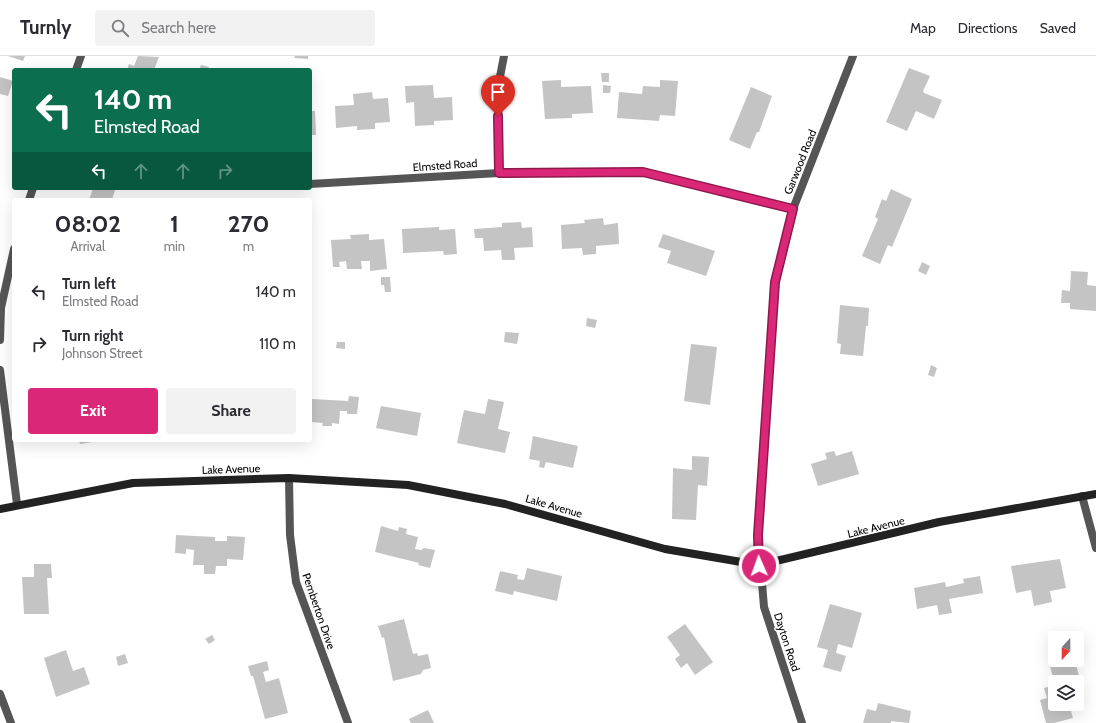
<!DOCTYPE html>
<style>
body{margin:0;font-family:Cabin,sans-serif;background:#f2f2f3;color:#2b2b33;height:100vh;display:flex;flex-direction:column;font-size:15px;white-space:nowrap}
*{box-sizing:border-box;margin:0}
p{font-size:13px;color:#7c7c81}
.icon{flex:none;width:22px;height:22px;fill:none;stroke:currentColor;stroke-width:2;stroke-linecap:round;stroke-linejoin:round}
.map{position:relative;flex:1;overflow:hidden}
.side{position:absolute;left:12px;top:142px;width:300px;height:244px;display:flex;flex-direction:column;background:#fff;border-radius:4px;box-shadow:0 4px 16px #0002}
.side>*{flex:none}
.banner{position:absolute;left:12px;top:12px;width:300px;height:122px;border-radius:4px;box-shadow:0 4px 16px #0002;background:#0b6e4f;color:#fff;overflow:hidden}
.needle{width:26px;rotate:201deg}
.fabs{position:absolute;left:1048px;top:575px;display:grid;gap:8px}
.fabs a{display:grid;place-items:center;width:36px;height:36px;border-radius:4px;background:#fff;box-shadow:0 4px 16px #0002;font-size:20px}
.pin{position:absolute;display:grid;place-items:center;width:34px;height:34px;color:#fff;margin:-41px -17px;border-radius:50% 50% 50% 0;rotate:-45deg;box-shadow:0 0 4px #0007}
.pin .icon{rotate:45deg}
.me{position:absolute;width:44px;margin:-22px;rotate:358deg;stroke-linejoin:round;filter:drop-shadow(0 0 3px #0008)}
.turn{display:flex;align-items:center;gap:14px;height:84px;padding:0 16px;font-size:18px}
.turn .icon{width:52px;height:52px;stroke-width:2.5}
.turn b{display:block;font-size:28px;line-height:34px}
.lanes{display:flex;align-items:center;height:38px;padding:0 16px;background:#0003;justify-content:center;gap:20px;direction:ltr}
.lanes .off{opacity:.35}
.eta{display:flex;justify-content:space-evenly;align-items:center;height:68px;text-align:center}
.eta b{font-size:24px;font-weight:700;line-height:28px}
.button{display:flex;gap:8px;margin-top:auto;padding:8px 16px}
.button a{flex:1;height:46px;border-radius:4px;background:#db2777;color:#fff;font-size:16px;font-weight:700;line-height:46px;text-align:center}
.button a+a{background:#f2f2f3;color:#2b2b33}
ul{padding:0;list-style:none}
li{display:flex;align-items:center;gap:12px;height:52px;padding:0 16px}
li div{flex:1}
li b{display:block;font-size:15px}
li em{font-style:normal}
header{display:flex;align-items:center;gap:24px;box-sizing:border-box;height:56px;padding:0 20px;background:#fff;border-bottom:1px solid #e1e1e2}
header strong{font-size:19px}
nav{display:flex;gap:22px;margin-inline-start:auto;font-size:14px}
.search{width:280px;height:36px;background:#f2f2f3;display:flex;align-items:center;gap:10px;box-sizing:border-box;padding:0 14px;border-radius:4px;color:#7c7c81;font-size:15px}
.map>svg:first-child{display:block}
</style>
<header>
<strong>Turnly</strong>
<div class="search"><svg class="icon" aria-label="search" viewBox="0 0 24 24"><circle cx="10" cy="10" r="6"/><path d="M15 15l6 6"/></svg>Search here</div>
<nav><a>Map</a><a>Directions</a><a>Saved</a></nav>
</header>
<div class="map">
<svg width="1096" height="667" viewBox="0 0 1096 667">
<rect width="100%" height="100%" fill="#fff"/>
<!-- building -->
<g fill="#c4c4c4">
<path d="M8,0H25L23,5Z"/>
<path d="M138,0L159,1L154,14H127L129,8L134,10Z"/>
<path d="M295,0H308V3L294,2Z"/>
<path d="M201,9L209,11L208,14H199Z"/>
<path d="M909,12L930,20L923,35L924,37L942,44L934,63L916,55L907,75L886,66Z"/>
<path d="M601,17H609V26H602Z"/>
<path d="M0,21L13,25L8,40L0,38Z"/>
<path d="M561,24V31L591,30L593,57L572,58V62L545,63L542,25Z"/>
<path d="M660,24L678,25L675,60L660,59L659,65L617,62L619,36L642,38L643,30L660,31Z"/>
<path d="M433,29L434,42L452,41L453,64L434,65V69L415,70L414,46L406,47L405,30Z"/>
<path d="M603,29L611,30L610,37H603Z"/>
<path d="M751,31L772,40L759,76H757L750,93L729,84Z"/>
<path d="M372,36L373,43L388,42L390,66L375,67V73L357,74V70L336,72L335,50L354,49L353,38Z"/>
<path d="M310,55H315L316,79H310Z"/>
<path d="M93,132H108L115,134L112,144H89Z"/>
<path d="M891,133L912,143L892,191L888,189L880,208L862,200L878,163L875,161L882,143L886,145Z"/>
<path d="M603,162L604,169L618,167L619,188L596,190V198L583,199L582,192L562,193L561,169L585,167L584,164Z"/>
<path d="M521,166L522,172L532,171L533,191L514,192L515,204H502L501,194L484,195L483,182H475L474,173L502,171V167Z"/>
<path d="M439,171V174L455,173L457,198L444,199L443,195L403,197L402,173Z"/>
<path d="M369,178V184L384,183L387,213L370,215V205H361L362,213H347L346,205L339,206L340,211H333L331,184L351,183L350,179Z"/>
<path d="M663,178L715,195L706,220L667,207L671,195L658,191Z"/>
<path d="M922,206L930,210L926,219L918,215Z"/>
<path d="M1071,215L1088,216L1087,229L1096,230V255L1070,253V247H1061L1062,234L1070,235Z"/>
<path d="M381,221H390L391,236H385L384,229H381Z"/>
<path d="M840,249L869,252L868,270H866L863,300L840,298L841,288L837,287Z"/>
<path d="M587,262L597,264L595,272L586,270Z"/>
<path d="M505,276L519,277L517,288L504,286Z"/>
<path d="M337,286H345V293L336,292Z"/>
<path d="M691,288L717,291L710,349L684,345Z"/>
<path d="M931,309L937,312L934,321L928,319Z"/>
<path d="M349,340L359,341L357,358H347V355H340L339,368L332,367V370H322L323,367L311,366L312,343L348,345Z"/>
<path d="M488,343L504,346L498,373L510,376L505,397L457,387L464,354L485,358Z"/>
<path d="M381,350L421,357L417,380L376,372Z"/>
<path d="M533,380L578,390L573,412L546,406L544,412L539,411L540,405L529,403Z"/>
<path d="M79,384H98V385L80,388Z"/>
<path d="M834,395L836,400L852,395L859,418L818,430L811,408L827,403L825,397Z"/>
<path d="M692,400L709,401L707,430L698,429L696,464L672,463L673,412L692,414Z"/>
<path d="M381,470L398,475L399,471L407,473L406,478L418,481L415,493L421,494L424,492L435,494L430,512L418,509L419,507L375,496Z"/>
<path d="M176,479L215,481V485H227V480L245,481L243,504L227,503V510H216L215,518H204V509H193L194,494L186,493V498L175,497Z"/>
<path d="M1060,503L1066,532L1050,535L1052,546L1034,550L1031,534L1016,537L1011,510Z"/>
<path d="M34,508H51L52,522H47L49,558H24L22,521H34Z"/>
<path d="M527,512L562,520L557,545L514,535L513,539L495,535L500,515L518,519L517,523L524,524Z"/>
<path d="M980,520L983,537L949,543L952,557L939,559L937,549L917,553L914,532L945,526L946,531L964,527L963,523Z"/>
<path d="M830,548L862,557L852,592L838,588L836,597L846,600L841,616L823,611L828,594L817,591Z"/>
<path d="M404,563L413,598L417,597L418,600L428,598L431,612L423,614L421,618L393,625L384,581L382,582L378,570Z"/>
<path d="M685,568L713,606L695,619L687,607L681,612L675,603L680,599L667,581Z"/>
<path d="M212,579L215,584L209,588L205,583Z"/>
<path d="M66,594L73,615L84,611L90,628L56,641L44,602Z"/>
<path d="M125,598L128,607L118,610L116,601Z"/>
<path d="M1056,604H1075L1082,632L1081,634L1077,635V626H1054L1049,606Z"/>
<path d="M267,605L269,614L263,616L266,626L279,622L288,657L265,663L253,620H251L248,610Z"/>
<path d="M1055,629V648H1069L1073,662L1054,667H1046L1040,644L1047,642L1044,632Z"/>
<path d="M878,647L911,655L909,667L891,665V667H863L867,653L876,655Z"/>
<path d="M428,654L434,667H411L409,663Z"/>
</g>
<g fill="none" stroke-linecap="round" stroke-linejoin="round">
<!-- street -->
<g stroke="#555" stroke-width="8">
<path d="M76,14L81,0"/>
<path d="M499,117L498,31L504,0"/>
<path d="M310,128L499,117L643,116L793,153"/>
<path d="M29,144L33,132"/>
<path d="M0,284L1,252L14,193"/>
<path d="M0,314L17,448"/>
<path d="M289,422L290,479L296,526L348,667"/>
<path d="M1082,440L1096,492"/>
<path d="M0,638L11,667"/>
<path d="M802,667L764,551L758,479L775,226L793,153L853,0"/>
</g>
<!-- secondary -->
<path stroke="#222" stroke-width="8" d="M0,453L133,427L289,422L408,429L505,448L665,493L759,509L939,466L1096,438"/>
</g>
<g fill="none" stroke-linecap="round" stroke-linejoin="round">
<!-- route casing -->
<g stroke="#8e194d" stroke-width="10">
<path id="route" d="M498,60L499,117L643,116L793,153L775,226L758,479L759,510"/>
</g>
<!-- route -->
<use href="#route" stroke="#db2777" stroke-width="7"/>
</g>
<g text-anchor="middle" stroke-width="3" stroke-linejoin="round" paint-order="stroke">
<!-- street labels -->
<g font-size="11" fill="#000" stroke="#fff">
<text transform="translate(800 106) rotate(-68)" y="4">Garwood Road</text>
<text transform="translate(445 109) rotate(-4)" y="4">Elmsted Road</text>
<text transform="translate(231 413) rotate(-2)" y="4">Lake Avenue</text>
<text transform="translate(554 450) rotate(16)" y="4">Lake Avenue</text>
<text transform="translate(876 471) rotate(-14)" y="4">Lake Avenue</text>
<text transform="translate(319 555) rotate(71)" y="4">Pemberton Drive</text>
<text transform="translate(787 586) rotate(72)" y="4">Dayton Road</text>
</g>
</g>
</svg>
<div class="fabs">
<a><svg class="needle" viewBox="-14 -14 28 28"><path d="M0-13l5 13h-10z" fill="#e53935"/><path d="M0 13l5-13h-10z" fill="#7c7c81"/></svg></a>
<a><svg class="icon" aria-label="layers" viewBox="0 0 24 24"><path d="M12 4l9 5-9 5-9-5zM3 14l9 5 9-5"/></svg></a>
</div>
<div class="pin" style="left:498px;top:60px;background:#d93025"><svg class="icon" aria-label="arrive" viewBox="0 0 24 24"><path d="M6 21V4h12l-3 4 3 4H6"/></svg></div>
<svg class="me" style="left:759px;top:510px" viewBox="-20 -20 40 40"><circle r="17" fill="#db2777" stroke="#fff" stroke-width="3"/><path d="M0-11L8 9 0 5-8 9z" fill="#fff"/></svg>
<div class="banner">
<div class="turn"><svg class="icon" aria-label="left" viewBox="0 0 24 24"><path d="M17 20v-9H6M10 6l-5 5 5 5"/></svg><div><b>140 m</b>Elmsted Road</div></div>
<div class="lanes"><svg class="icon" aria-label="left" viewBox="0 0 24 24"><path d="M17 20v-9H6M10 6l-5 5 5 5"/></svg><svg class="icon off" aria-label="ahead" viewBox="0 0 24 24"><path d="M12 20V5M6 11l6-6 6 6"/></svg><svg class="icon off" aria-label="ahead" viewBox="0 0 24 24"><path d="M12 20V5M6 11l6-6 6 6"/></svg><svg class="icon off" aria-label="right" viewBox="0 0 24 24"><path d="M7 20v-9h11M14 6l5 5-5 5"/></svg></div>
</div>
<section class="side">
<div class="eta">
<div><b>08:02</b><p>Arrival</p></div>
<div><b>1</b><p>min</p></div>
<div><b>270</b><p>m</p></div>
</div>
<ul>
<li><svg class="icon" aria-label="left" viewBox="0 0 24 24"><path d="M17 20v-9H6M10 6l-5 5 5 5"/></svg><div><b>Turn left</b><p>Elmsted Road</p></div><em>140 m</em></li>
<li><svg class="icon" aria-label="right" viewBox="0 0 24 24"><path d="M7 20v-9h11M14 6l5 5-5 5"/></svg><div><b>Turn right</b><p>Johnson Street</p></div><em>110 m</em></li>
</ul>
<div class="button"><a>Exit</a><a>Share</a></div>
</section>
</div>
